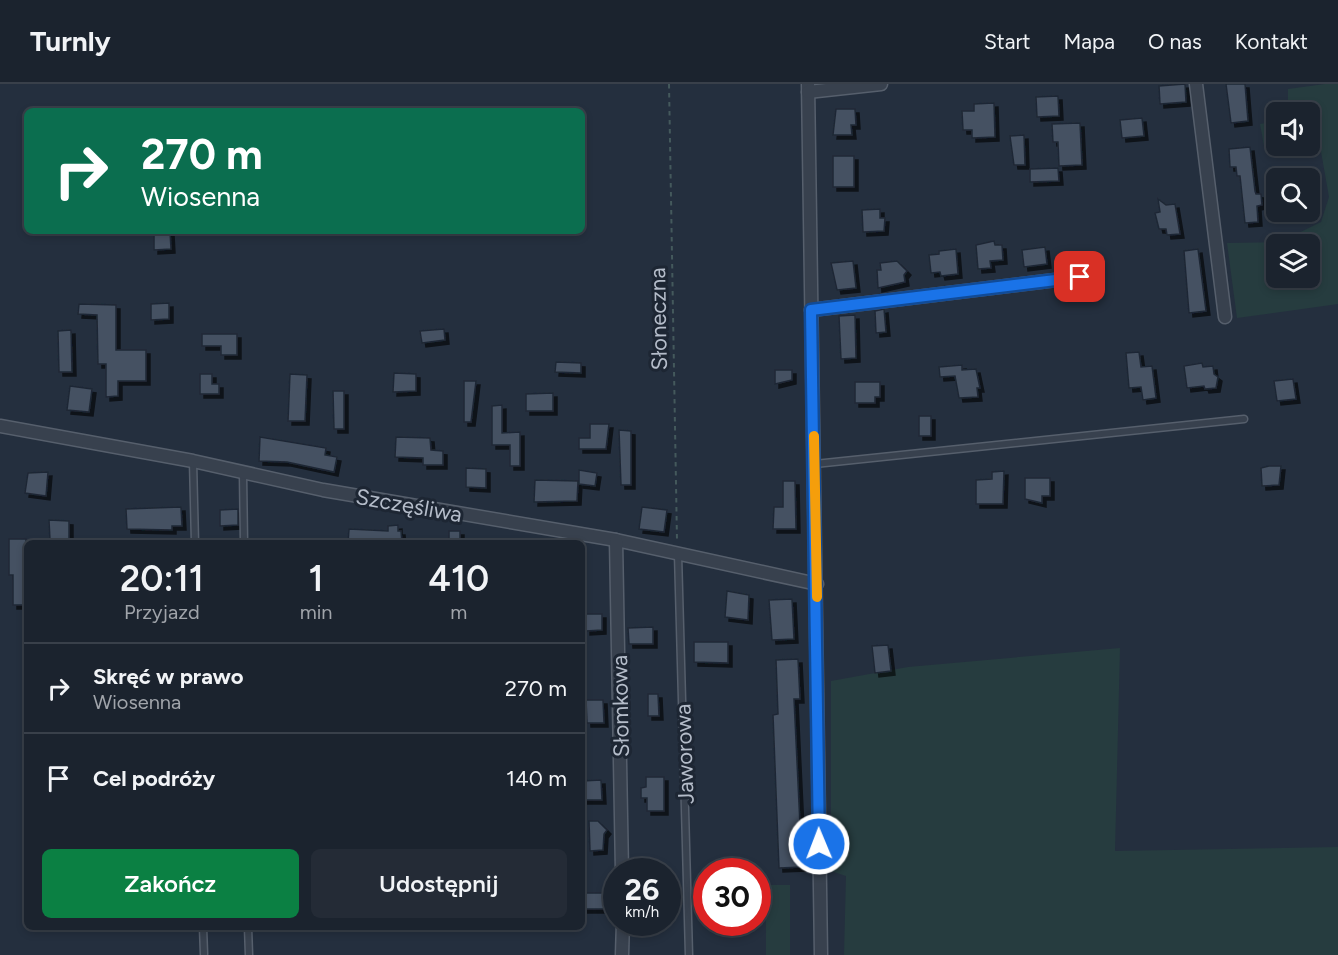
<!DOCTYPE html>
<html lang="pl">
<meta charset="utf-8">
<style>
body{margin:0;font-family:Figtree,sans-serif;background:#242b36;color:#f1f3f6;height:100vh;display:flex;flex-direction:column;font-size:22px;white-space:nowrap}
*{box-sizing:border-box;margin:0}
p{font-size:20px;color:#a0a4aa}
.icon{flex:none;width:33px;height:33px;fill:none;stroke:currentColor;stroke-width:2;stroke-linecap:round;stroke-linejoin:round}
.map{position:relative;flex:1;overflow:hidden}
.side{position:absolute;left:24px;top:456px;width:561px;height:390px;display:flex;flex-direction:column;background:#1b232e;border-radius:9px;box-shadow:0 3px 9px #0003,0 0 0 2px #39404a}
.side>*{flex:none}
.top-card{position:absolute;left:24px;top:24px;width:561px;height:126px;border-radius:9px;box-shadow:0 3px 9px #0003,0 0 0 2px #39404a;background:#0b6e4f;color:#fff;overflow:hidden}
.tools{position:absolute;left:1266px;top:18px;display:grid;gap:12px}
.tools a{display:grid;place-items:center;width:54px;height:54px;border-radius:9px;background:#1b232e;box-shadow:0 3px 9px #0003,0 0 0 2px #39404a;font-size:30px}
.speed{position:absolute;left:603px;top:774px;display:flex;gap:12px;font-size:30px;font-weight:700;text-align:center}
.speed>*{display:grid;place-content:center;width:78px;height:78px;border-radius:50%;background:#1b232e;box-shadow:0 3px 9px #0003,0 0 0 2px #39404a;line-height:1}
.speed small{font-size:15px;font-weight:400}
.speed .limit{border:9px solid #d22;background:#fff;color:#111}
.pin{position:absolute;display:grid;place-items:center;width:51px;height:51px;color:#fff;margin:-26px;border-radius:12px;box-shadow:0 3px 9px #0006}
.me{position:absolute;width:66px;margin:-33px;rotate:359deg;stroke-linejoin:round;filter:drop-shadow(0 0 4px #0008)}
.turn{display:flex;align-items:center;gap:21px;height:126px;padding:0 18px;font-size:27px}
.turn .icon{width:78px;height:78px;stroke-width:2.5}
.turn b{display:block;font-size:42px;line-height:51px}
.eta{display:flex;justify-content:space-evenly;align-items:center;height:102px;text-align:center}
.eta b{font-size:36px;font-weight:600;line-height:42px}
.cta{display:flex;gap:12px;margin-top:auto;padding:12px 18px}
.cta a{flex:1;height:69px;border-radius:9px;background:#0b8043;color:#fff;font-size:24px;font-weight:600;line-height:69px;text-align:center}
.cta a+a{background:#242b36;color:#f1f3f6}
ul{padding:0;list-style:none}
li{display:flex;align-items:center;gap:18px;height:90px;padding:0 18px;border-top:2px solid #39404a}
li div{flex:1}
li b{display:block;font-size:22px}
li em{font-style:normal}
header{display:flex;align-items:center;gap:36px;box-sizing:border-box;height:84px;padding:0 30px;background:#1b232e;border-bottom:2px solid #39404a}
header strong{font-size:28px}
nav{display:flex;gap:33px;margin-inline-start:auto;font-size:21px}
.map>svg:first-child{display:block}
</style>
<header>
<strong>Turnly</strong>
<nav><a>Start</a><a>Mapa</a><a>O nas</a><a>Kontakt</a></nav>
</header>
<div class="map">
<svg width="1338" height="871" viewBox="0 0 1338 871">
<defs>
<filter id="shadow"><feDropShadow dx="4" dy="4" stdDeviation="0" flood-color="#0009"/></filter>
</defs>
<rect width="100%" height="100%" fill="#242f3e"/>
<!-- green -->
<g fill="#263c3f" fill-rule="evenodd">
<path d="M1325,0H1338V220L1237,234L1227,159L1280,158L1321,138L1329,113L1317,45L1310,47V28H1288V5ZM1310,160V194H1276V160Z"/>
<path d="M1276,37L1278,62L1265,67L1260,40Z"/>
<path d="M1120,564L1115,767L1338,763V871H844L846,792L831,787V597L908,583Z"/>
<rect x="766" y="801" width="24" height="70"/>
</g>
<!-- building -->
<g fill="#455162" stroke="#1f2835" stroke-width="1.5" filter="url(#shadow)">
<path d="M1185,0L1186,18L1160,20L1159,2Z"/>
<path d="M1226,0H1245L1248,37L1231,39Z"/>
<path d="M1058,12L1059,32L1037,33L1036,13Z"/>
<path d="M994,19L995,53L972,54V46H963L962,27H974V20Z"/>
<path d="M836,25H855L856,41H851L852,51H833Z"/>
<path d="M1142,34L1144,52L1122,54L1120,36Z"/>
<path d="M1080,39L1082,81L1059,82L1058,58H1053L1052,40Z"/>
<path d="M1024,51L1025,81H1014L1010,52Z"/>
<path d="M1250,63L1255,107L1256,110H1261L1262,121L1257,122L1258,138L1245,139L1240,92H1237L1236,83H1230L1229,65Z"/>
<rect x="833" y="72" width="21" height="31"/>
<path d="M1058,84L1059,97L1030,98V85Z"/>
<path d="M1158,115L1166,121L1175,120L1180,150L1167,151L1166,145H1159L1155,129L1160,128Z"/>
<path d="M880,125V134H885L884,147L863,148L862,126Z"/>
<path d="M154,147H170L171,165L154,166Z"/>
<path d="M994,157L995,161H1002L1003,176L990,177L991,184L978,185L976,161Z"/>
<path d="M1045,163L1047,180L1024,183L1022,166Z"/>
<path d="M956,165L958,190L941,192L940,188L931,189L929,171L939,170V167Z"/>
<path d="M1198,165L1206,227L1189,229L1184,167Z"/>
<path d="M853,177L856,204L837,206L831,179Z"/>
<path d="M897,177L907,187L904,191L905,198L878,204L877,186H881L880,179Z"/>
<path d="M169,219V235L151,236V220Z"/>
<path d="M79,220L116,221V266H146V297H118V312L106,313V280H98L97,231L78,230Z"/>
<path d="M884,225L886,248L876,249L875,227Z"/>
<path d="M855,231L856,274L841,275L839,232Z"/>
<path d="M444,245L445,256L422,259L420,247Z"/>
<path d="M71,246L72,288H59L58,247Z"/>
<path d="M202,250H237V271H221V262H202Z"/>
<path d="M1139,268L1141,283L1152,282L1156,314L1143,316L1141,303L1129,304L1126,269Z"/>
<path d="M556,278L581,279V289L555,288Z"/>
<path d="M1202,279L1203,283L1213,282L1214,290L1218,293L1216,304L1205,305L1204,302L1187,304L1184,282Z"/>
<path d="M962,281V286L976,285L980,304H977L978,313L959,314L955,292L940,293L939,283Z"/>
<path d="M775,286H792V296L775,300Z"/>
<path d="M394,289L416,290V307L393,308Z"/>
<path d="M200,290H212V300H219V310H200Z"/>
<path d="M290,290L307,291L305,337H288Z"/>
<path d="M1293,295L1296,315L1277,317L1274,297Z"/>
<path d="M464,297H476L471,338H464Z"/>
<path d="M855,298H880V313H875V319H855Z"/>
<path d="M70,302L92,305L89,328L67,326Z"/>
<path d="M333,307H344V345H334Z"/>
<path d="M553,309V327H526V310Z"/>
<path d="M502,321V349L520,348V382H510V361H492V322Z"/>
<rect x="919" y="332" width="12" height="20"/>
<path d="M590,340H609L606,365H579V354H590Z"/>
<path d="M619,346L631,347V401H621Z"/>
<path d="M260,353L326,364L325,371L337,373L334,388L287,378L259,377Z"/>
<path d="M396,353L430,354L431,366L443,367V381H423V374L395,373Z"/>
<path d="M1269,382H1281L1279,401L1262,402L1261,384Z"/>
<path d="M466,384L486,385V404L466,403Z"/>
<path d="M579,386L597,389L595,402L579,400Z"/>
<path d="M1004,387L1003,420H976V396L992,395V388Z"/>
<path d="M48,388L46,412L25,409L28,389Z"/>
<path d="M1025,394H1050V412H1042V419L1025,415Z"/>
<path d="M535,396L578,397L577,417L534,418Z"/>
<path d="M783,397H795L796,445H773L774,423H783Z"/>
<path d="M181,423L182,442H172V446L127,445L126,425Z"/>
<path d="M642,423L667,426L664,448L639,445Z"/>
<path d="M238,425V441L220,442V426Z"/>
<path d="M49,436L69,437V456H50Z"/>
<path d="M398,441V447H401L402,459H348L349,445L388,447V442Z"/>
<rect x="449" y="447" width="11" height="12"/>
<path d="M9,455H26L27,521H13V491H9Z"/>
<path d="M727,507L749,511L748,536L725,533Z"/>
<path d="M792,515L794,555L772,556L769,516Z"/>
<path d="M586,530H602V546L586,547Z"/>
<path d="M653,543V560H629L628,544Z"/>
<path d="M694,558H728V579L694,578Z"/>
<path d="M888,561L891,587L875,589L872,562Z"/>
<path d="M798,575L800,615H794L802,783L779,784L773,631L778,630L776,576Z"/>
<path d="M648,610H658L659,632H648Z"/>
<path d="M586,616H603L604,639H587Z"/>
<path d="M646,693H664V727H647V714H641V704L646,703Z"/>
<path d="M601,696L602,716H582V697Z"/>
<path d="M589,737H598L607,746L604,750L603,766L590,767Z"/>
<rect x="582" y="809" width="23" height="16"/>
</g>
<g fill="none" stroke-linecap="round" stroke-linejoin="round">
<!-- service casing -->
<g stroke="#565f6c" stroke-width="9">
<g id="service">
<path d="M193,377L195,459"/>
<path d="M815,380L1244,335"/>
<path d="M243,390L244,459"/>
<path d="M678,470L689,871"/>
<path d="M203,843L204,870"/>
<path d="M248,843L249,871"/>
</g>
</g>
<!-- minor casing -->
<g stroke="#565f6c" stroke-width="15">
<g id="minor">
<path d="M808,0L821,871"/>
<path d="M1196,0L1225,233"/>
<path d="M808,8L881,0"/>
<path d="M811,226L1080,193"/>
<path d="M0,342L193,377L323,406L616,456L817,500"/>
<path d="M616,456L622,788"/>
<path d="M622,871L623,838"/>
</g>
</g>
<!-- path -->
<path stroke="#44595c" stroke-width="2" stroke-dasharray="4.5 4.5" stroke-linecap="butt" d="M669,0L677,457"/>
<!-- service -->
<use href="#service" stroke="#38414e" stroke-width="6"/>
<!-- minor -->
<use href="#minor" stroke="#38414e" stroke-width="12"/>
</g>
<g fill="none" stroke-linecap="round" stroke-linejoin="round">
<!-- route casing -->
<g stroke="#114b97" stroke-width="15">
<path id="route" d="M819,760L811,226L1080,193"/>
</g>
<!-- route -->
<use href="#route" stroke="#1a73e8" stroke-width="10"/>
<!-- slow -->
<path stroke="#f59e0b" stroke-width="10" d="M814,352L817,513"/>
</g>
<g text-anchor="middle" stroke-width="6" stroke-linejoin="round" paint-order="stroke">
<!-- street labels -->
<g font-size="22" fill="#b4bcc9" stroke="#1d2633">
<text transform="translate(658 235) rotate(-91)" y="8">Słoneczna</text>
<text transform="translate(409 421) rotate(10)" y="8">Szczęśliwa</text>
<text transform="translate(620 622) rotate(-91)" y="8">Słomkowa</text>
<text transform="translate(684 670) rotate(-92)" y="8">Jaworowa</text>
</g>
</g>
</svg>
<div class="tools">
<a><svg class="icon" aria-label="sound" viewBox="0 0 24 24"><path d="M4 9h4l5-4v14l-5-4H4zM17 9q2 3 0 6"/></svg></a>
<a><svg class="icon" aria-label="search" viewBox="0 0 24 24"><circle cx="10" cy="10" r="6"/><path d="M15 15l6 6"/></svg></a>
<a><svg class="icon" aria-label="layers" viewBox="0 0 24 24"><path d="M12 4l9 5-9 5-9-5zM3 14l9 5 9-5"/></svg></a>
</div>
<div class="speed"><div>26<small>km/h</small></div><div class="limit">30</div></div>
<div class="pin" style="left:1080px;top:193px;background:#d93025"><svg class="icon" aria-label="arrive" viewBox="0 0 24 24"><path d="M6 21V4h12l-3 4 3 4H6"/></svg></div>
<svg class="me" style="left:819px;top:760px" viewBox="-20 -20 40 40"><circle r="17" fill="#1a73e8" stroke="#fff" stroke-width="3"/><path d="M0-11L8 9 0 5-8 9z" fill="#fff"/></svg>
<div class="top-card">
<div class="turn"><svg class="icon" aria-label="right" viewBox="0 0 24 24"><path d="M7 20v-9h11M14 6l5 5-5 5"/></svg><div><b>270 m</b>Wiosenna</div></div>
</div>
<section class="side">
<div class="eta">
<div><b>20:11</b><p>Przyjazd</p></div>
<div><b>1</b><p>min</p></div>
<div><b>410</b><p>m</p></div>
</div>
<ul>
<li><svg class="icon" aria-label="right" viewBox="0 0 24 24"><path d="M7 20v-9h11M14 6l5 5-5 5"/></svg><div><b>Skręć w prawo</b><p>Wiosenna</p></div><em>270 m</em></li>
<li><svg class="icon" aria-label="arrive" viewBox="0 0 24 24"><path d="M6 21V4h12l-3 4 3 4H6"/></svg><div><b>Cel podróży</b></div><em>140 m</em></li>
</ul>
<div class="cta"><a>Zakończ</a><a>Udostępnij</a></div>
</section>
</div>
